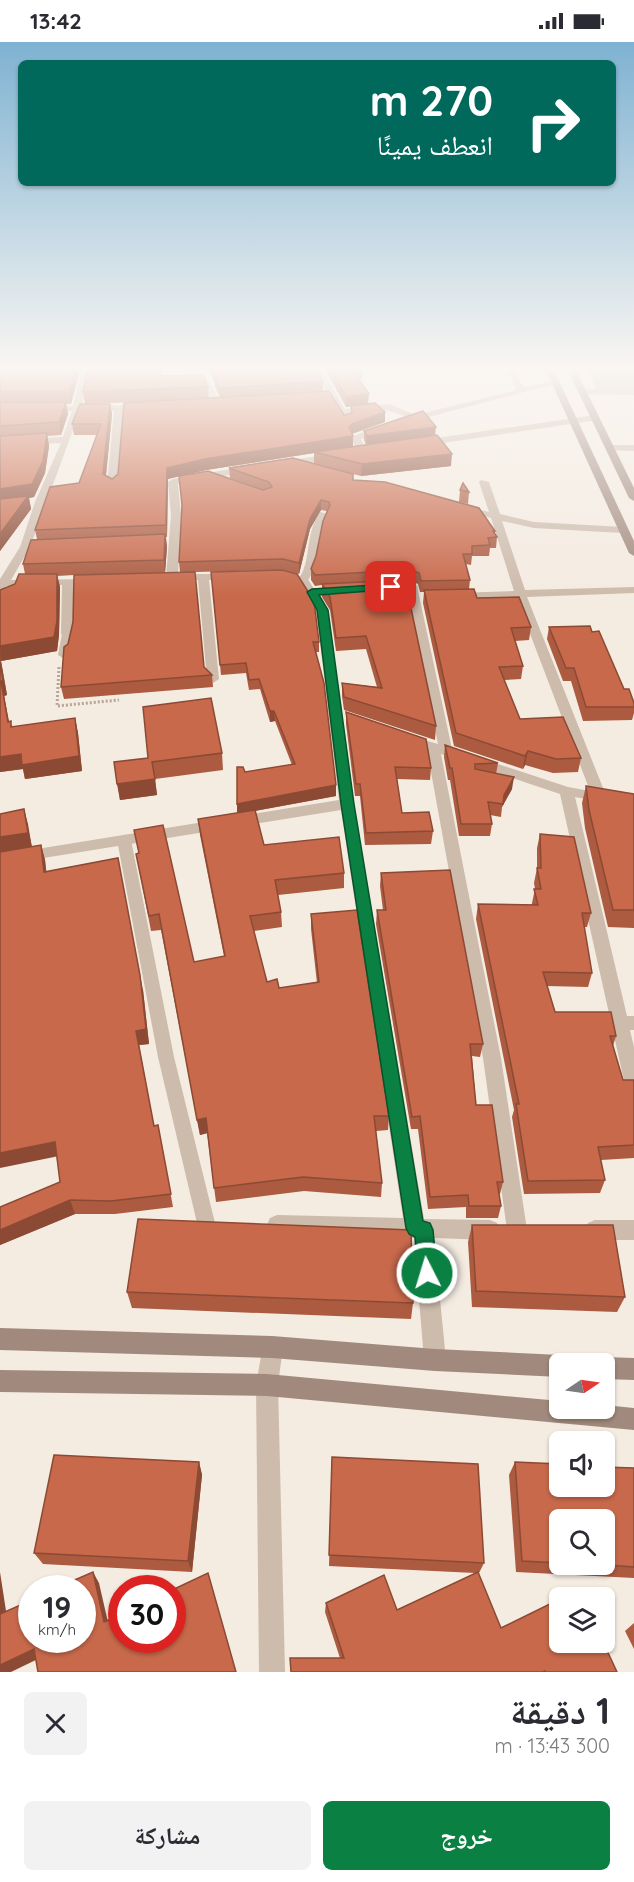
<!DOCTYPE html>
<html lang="ar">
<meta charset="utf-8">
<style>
body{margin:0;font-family:Quicksand,"Noto Naskh Arabic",sans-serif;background:#f2f2f3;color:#2b2b33;direction:rtl;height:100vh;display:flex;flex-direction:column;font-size:22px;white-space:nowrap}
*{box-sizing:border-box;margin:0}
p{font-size:20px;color:#7c7c81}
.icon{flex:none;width:33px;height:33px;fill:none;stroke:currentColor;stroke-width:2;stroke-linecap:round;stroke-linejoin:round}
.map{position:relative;height:1630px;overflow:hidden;direction:ltr}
.details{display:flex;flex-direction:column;background:#fff;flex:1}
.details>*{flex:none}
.banner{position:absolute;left:18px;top:18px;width:598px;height:126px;border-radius:9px;box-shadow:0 2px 4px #0004;direction:rtl;background:#00695c;color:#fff;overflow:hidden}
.needle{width:39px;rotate:77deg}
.buttons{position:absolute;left:549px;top:1311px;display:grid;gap:12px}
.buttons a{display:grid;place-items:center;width:66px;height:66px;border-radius:9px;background:#fff;box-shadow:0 2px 4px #0004;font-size:30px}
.speed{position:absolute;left:18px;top:1533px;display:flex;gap:12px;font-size:30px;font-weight:700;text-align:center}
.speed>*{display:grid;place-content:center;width:78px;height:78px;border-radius:50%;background:#fff;box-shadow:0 2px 4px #0004;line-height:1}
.speed small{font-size:15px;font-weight:400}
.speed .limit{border:9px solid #d22;background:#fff;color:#111}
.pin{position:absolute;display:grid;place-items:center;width:51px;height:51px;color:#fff;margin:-26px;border-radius:12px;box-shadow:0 3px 9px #0006}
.me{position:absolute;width:66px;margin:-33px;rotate:355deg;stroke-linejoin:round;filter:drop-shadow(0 0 4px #0008)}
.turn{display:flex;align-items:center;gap:21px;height:126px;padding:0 24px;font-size:27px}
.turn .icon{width:78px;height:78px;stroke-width:2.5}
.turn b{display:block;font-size:42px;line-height:51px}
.round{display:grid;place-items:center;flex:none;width:63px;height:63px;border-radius:9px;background:#f2f2f3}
.head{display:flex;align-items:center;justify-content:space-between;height:102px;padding:0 24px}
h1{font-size:36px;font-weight:700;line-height:45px}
.primary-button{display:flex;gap:12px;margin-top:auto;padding:12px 24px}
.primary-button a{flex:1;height:69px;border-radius:9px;background:#0b8043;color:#fff;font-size:24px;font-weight:700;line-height:69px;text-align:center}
.primary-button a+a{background:#f2f2f3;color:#2b2b33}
.status{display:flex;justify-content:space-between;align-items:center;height:42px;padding:0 30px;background:#fff;direction:ltr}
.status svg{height:16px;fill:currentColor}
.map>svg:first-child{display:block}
</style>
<div class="status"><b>13:42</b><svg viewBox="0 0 49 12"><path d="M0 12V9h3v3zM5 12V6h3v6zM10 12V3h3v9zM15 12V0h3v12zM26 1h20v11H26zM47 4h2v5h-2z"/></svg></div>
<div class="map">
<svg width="634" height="1630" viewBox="0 0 634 1630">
<rect width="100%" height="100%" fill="#f4ebe1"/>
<!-- green -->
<path fill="#b8c4a0" d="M585,324H634V348H597Z"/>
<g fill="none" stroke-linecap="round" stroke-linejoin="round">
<!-- path -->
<path stroke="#b9a596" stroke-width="3" stroke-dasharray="2 2" stroke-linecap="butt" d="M59,625L57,664L119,658"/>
<!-- lane -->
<g fill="#cdbbac" fill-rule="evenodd">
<path d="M203,339H209L221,361L220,363H214Z"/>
<path d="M320,470L328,472C314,493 321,520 307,540H299L298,538C312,519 304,493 320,470Z"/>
<path d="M67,589L72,592L68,613L63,616L58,613L62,592Z"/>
<path d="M124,793L131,798L174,1015L215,1181L212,1187L206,1190L200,1187L197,1181L158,1015L117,798Z"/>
</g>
<!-- street -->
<g fill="#cdbbac" fill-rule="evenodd">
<path d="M82,324H90L82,364L144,363L148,366L144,369H123L117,443L112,446L107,443L114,369H80L30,505L11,538L99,537L101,539L95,542L74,543L73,592L67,596L61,592L62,543L7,544L0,549V537L20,505L35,460L61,401L0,404V398L63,395L72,369L48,370L44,367L48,364H73Z"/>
<path d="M312,324H320L345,367L389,362L416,373L517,348L504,324H512L524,346L555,338L559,341L406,381L402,378L407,375L388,368L339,372Z"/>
<path d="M582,347H634V353L579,352V348Z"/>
<path d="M595,373L599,376L598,378L423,404L418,401L423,398Z"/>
<path d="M380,384L387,386L361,397L367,409L359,411L351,396L353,394Z"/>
<path d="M610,403H634V409L607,408V404Z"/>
<path d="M334,411L337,412V416L287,425L282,422L287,419Z"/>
<path d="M248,424L253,427L251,429L178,442L181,473L178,532H230L236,535L230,538H209L219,637L213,641L207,637L198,538H172L166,535L171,473L168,440L173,437Z"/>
<path d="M481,438L489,440L500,472L534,480L623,485L628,488L623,491L534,486L502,479L525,548L634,545V551L527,555L605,751L634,756V766L575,755L627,974H634V988H630L634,1005V1051L628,1049L625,1043L560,752L441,712L501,1016L527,1188L524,1195L517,1198L510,1195L507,1188L483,1016L427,708L417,702L424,698L438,702L406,548H388L382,545C390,539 409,538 417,544L452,707L568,745L590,749L516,555L455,557L449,554L455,551L514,549L491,476L458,467L463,464L489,470L479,440Z"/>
<path d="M280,530L307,536L328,568L354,762L424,1177L490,1178L497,1181L500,1188L497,1195L490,1198L434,1196L446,1318L443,1326L435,1329L427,1326L424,1318L414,1196L277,1193L270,1190L267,1183L270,1176L277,1173L403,1176L341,768L0,823V813L339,758L316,568L299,540L276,535V531Z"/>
<path d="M595,1178H634V1198H595L588,1195L585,1188L588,1181Z"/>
<path d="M272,1294L280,1297L283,1305L278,1343L285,1630H259L256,1343L264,1297Z"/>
</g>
<!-- secondary -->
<g fill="#a18a7d" fill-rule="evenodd">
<path d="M544,324H552L634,499V514L629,511Z"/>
<path d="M566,324H574L634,446V459L629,456Z"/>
<path d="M0,1286L272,1294L435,1307L560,1313L568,1316L570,1322H560V1335L435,1329L272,1316L0,1308Z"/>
<path d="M604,1315L634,1316V1338L604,1337V1322H595L596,1318Z"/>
<path d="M0,1328L267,1332L560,1359V1366H604V1363L634,1366V1388L267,1354L0,1350Z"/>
</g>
</g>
<!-- wall -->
<g fill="#ac5a40" fill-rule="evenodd">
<path d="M0,324H81L71,362H66L68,372L61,393L47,394L49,404L45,431L34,455L29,456L31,467L0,509Z"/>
<path d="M206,324H316L323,340V349L344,373L351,372V364L346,365L327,331V324H361L362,326V336H358L368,362L385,370V380L352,392L353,394V405L366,403L364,398V389L436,393L451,424L361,434L353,432V438L495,489V492L497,495L496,506H490L489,514H472L471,523L466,522L470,538L469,547L477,556L531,585L529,598L515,599L523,624L521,637L504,638L520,677L581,716L578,730L553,731L525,723L523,727L454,704L423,561L424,550H420L418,542L411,539H405L436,684L435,698L344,668L342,654V641L377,645L366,607L336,609L330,568L322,555V543L315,544L311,538V527L316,514L327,469L321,468L310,487L299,532L283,528L195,530L204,625L212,633L213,645L64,657L61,645L68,602L73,580L74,533L57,534L60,545L59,593L57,609L1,619L7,653L4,654L9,679L13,685L75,676L78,691L82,729L25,737L23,727L0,730V548L15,542L25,532L23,522L37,497L35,488L79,441L97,393H74L72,382L110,362L112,372L106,433L112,437L118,432L160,359L85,362L83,350L161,334L208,345L209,356L220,355L215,345L214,339ZM314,411V421L229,426L230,436L264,448H263L180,434L206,428ZM179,434L182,463L179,520L180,530L165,531L167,505L166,495H167L168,437Z"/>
<path d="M460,448L469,450L468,462L459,460Z"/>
<path d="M211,530L319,600V610H316L336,743V754L255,769L264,803L344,831V846L278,853L281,870L282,885L254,889L267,940L279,946L317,941L311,887V872L389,1074L388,1088L376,1089L382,1141L381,1155L304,1149L216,1160L207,1091L200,1093L161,888L151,889L136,812L194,920L224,914L200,793L198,777L237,771V762L245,730L292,723L275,679L270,680L260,647L249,648L246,631L221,633Z"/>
<path d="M549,585L624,647L634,661V671L632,678L583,679L571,639H563L547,597Z"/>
<path d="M346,670L431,726L430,738L397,737L402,771L433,789L431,802L365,803L360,754H355L346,682Z"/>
<path d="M445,703L498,721L496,732L512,747L502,765L501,775L490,773L492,782L490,794H459L450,738H448L444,715Z"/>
<path d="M222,711L223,728L155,737L157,753L120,758L114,720Z"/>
<path d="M586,744L634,752V886L608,885L585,786L582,761Z"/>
<path d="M24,767L32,805L41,803L45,818L46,829L143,948L149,1002L139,1003L154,1084L158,1083L173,1165L115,1172H75L0,1203V1165L60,1140L57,1114Z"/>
<path d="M540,792L591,871L587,885H584L592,931L588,945L547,944L555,970L616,994L613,1004L623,1038H634V1116L601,1118L605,1138L600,1151L524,1152L512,1075L514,1068L476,877L478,862L532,863V861L535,847L534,841L537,826V806Z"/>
<path d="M381,831L483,1002L480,1015L472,1014L476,1063L503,1140L500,1152H499L501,1164L498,1176H466V1165L428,1167L418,1087H411L376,882L377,868H383L380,844Z"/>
<path d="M472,1183L625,1255L617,1270L472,1265L468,1200Z"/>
<path d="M127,1250L413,1261L411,1277L132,1266Z"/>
<path d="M332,1415L484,1521L479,1531H478L501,1586L617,1630H291L340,1616L325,1570L326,1561L397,1568L475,1531L329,1524Z"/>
<path d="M199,1420L202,1433L192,1530L43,1522L34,1511Z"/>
<path d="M515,1420L634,1426V1536L516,1530L509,1433ZM560,1478L604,1522H560Z"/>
<path d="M634,1581V1607L625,1589Z"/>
</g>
<!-- shaded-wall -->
<g fill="#8c4a34">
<path d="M76,324H81L71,362L69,350Z"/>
<path d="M362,326V336L352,337V327Z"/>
<path d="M369,352L368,362L346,365V355Z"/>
<path d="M66,360L68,372L61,393L59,380Z"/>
<path d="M110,362L112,372L105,443L103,432Z"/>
<path d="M385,370V380L351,392L353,394V405L314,410V411L206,428L168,437L167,495L166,483L167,426L349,385L352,382Z"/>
<path d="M436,385L435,394L366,404L367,394Z"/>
<path d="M47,391L49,404L45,431L34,455L29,456L31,467L0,509V447Z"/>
<path d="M452,412L451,424L361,434L362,422Z"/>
<path d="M321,458V468L310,487L299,532V521L310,477Z"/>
<path d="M165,492L167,505L165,531L164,518Z"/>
<path d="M57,532L60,545L59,593L57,609L1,619L7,653L4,654L11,694L8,680L1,639L0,604Z"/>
<path d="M270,669H274L275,679L270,680Z"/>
<path d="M75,676L78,691L82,729L25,737L23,727L0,730V715Z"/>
<path d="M528,709L525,723L523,727L525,714Z"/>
<path d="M514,735L512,747L502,765L504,753Z"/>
<path d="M155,737L157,753L120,758L117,742Z"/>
<path d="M336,743V754L237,772V762Z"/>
<path d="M24,767L28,782L32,806L0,811V795Z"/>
<path d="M41,803L45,818L48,845L44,830Z"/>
<path d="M140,933L143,948L149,1002L139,1003L136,989Z"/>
<path d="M206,1076L208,1091L200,1093L197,1078Z"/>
<path d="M55,1100L59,1114L0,1126V1111Z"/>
<path d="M70,1158L75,1172L0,1203V1188Z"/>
<path d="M199,1420L202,1433L192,1530L188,1519Z"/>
<path d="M0,1530L8,1582L0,1573Z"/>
<path d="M93,1530L99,1541L110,1589L104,1580Z"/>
<path d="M34,1607L42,1615L11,1630H0V1623Z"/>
</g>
<!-- building -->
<g fill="#c8694b" stroke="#8c4a34" stroke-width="1.5">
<path d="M0,324H76L69,350H0Z"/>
<path d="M88,324H160V334L203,333L208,345L83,350Z"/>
<path d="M211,324H316L323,340L220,346L214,335H217Z"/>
<path d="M329,324H361L362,326L352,327L369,352L346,355Z"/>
<path d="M329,349L344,373L352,371L351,364L375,361L385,370L352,382L349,385L353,394L205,417L167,426L166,483L35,488L50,445L79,441L101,382H72L80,362H110L103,432L112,437L118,432L124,361Z"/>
<path d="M0,360H66L59,380L0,384Z"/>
<path d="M423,369L436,385L367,394L364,389Z"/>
<path d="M47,391L43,419L32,442L0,447V394Z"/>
<path d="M437,393L452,412L362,422L314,410Z"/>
<path d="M293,416L353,432V438L385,440L479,466L495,489H493L497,495L488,496L490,503L472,504V512H463L470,538L421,539L419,531L412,528L315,533L311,527L316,514L323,479L330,463L329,460L321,458L310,477L299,521L283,517L179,520L182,463L179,434L208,429L263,448L272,445L269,440L229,426Z"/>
<path d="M463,441L469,450L460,448Z"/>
<path d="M28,454L0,492V457Z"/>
<path d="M165,492L164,518L23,522L31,498Z"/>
<path d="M282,528L297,532L314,559L319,600H313L324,641L336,743L237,762V725H243L245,730L295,722L274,669H270L259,637L249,638L246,621L220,623L211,530Z"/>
<path d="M195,530L204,625L212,633L61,645L64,605L68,602L73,580L74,533Z"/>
<path d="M19,532H57V579L54,595L0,604V548L15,542Z"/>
<path d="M405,538L436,684L344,655L342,641L382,646L366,594L336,596L330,555L322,542Z"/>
<path d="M474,547L477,556L519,555L531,585L511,586L523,624L499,625L520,677L563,675L581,716L556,717L528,709L525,714L456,691L424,548Z"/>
<path d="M590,584L592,590L599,589L624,647H629L634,661V665H586L574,626H566L549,585Z"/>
<path d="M0,620L3,639H1L8,680L11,679V685L75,676L79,714L22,723L21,712L0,715Z"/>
<path d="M211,656L222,711L152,720L155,737L117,742L114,720L148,716L143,665Z"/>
<path d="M346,670L426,697L431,726L395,725L402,771L429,770L433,789L366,791L360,742H356Z"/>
<path d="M445,703L498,721L475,722V727L514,735L504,753L503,762L488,760L492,782H461L452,726H450Z"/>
<path d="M586,744L634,752V868H613L589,768Z"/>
<path d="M24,767L28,791L0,795V772Z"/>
<path d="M255,768L264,803L339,795L344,831L275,838L281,870L250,874L267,940L277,937L279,946L319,940L311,872L357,868L389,1074H374L382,1141L303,1135L214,1146L206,1076L197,1078L159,872L149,874L136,812L139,811L134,788L163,783L194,920L225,914L198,777Z"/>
<path d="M540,792L574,795L591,871H582L592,931L543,930L555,970H611L616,994H610L623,1038H634V1103L598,1105L605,1138L528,1139L516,1062H519L478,862L538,863L534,847H541L537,826H541Z"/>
<path d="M41,803L44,830L118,816L140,933L146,987L136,989L154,1084L158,1083L171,1152L111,1159L70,1158L0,1188V1165L60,1140L55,1100L0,1111V810Z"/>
<path d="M450,828L483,1002H470L476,1063H492L503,1140H497L501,1164H469L468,1153L430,1155L420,1074L412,1075L377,868H386L381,831Z"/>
<path d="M138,1177L411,1188L413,1261L127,1250Z"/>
<path d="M472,1183H613L625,1255L476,1249Z"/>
<path d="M54,1413L199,1420L188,1519L34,1511Z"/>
<path d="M332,1415L478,1422L484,1521L329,1513Z"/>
<path d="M515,1420L560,1422V1444H604V1425L634,1426V1525L592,1522H604V1478H560V1521L522,1519Z"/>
<path d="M93,1530L104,1580L122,1572V1598H172V1548L208,1531L236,1630H38L34,1607L0,1623V1572L32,1558V1598H82V1546H56Z"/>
<path d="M478,1530L501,1586L560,1557V1600H603L617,1630H545V1629L542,1630H291L290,1616H344L326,1561L384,1533L397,1568Z"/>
<path d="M578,1548L581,1556H562Z"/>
</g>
<!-- sky -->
<linearGradient id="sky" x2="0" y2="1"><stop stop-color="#7eb2d2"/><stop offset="0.59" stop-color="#faf6f2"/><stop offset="1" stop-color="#faf6f2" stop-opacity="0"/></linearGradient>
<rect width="634" height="553" fill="url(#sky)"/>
<!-- route -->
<path fill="#0b8043" stroke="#07532c" stroke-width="1.5" d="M391,542L395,543V547L319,553L328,568L354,762L423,1179L430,1181L433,1188L437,1231L434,1238L427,1241L420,1238L418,1231L415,1195L409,1192L406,1186L341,762L317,568L307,550L312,547Z"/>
</svg>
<div class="buttons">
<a><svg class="needle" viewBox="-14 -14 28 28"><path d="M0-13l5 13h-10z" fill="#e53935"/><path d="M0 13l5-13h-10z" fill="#7c7c81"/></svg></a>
<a><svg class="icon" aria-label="sound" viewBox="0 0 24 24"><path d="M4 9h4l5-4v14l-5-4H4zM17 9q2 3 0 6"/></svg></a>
<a><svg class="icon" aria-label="search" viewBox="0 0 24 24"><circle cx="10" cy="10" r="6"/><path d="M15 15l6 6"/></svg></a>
<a><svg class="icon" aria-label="layers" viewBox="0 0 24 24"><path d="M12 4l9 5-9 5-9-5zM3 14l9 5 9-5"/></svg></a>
</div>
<div class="speed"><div>19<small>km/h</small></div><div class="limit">30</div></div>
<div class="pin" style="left:391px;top:545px;background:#d93025"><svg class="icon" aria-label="arrive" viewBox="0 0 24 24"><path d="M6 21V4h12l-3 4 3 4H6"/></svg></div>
<svg class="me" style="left:427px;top:1231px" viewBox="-20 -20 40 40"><circle r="17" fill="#0b8043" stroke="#fff" stroke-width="3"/><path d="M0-11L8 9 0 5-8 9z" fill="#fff"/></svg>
<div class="banner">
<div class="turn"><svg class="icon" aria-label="right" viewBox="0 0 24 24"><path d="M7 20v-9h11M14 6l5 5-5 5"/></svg><div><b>270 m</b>انعطف يمينًا</div></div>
</div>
</div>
<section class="details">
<div class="head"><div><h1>1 دقيقة</h1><p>300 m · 13:43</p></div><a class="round"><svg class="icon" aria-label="close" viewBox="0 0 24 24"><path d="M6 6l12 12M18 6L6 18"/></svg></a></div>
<div class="primary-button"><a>خروج</a><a>مشاركة</a></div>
</section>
